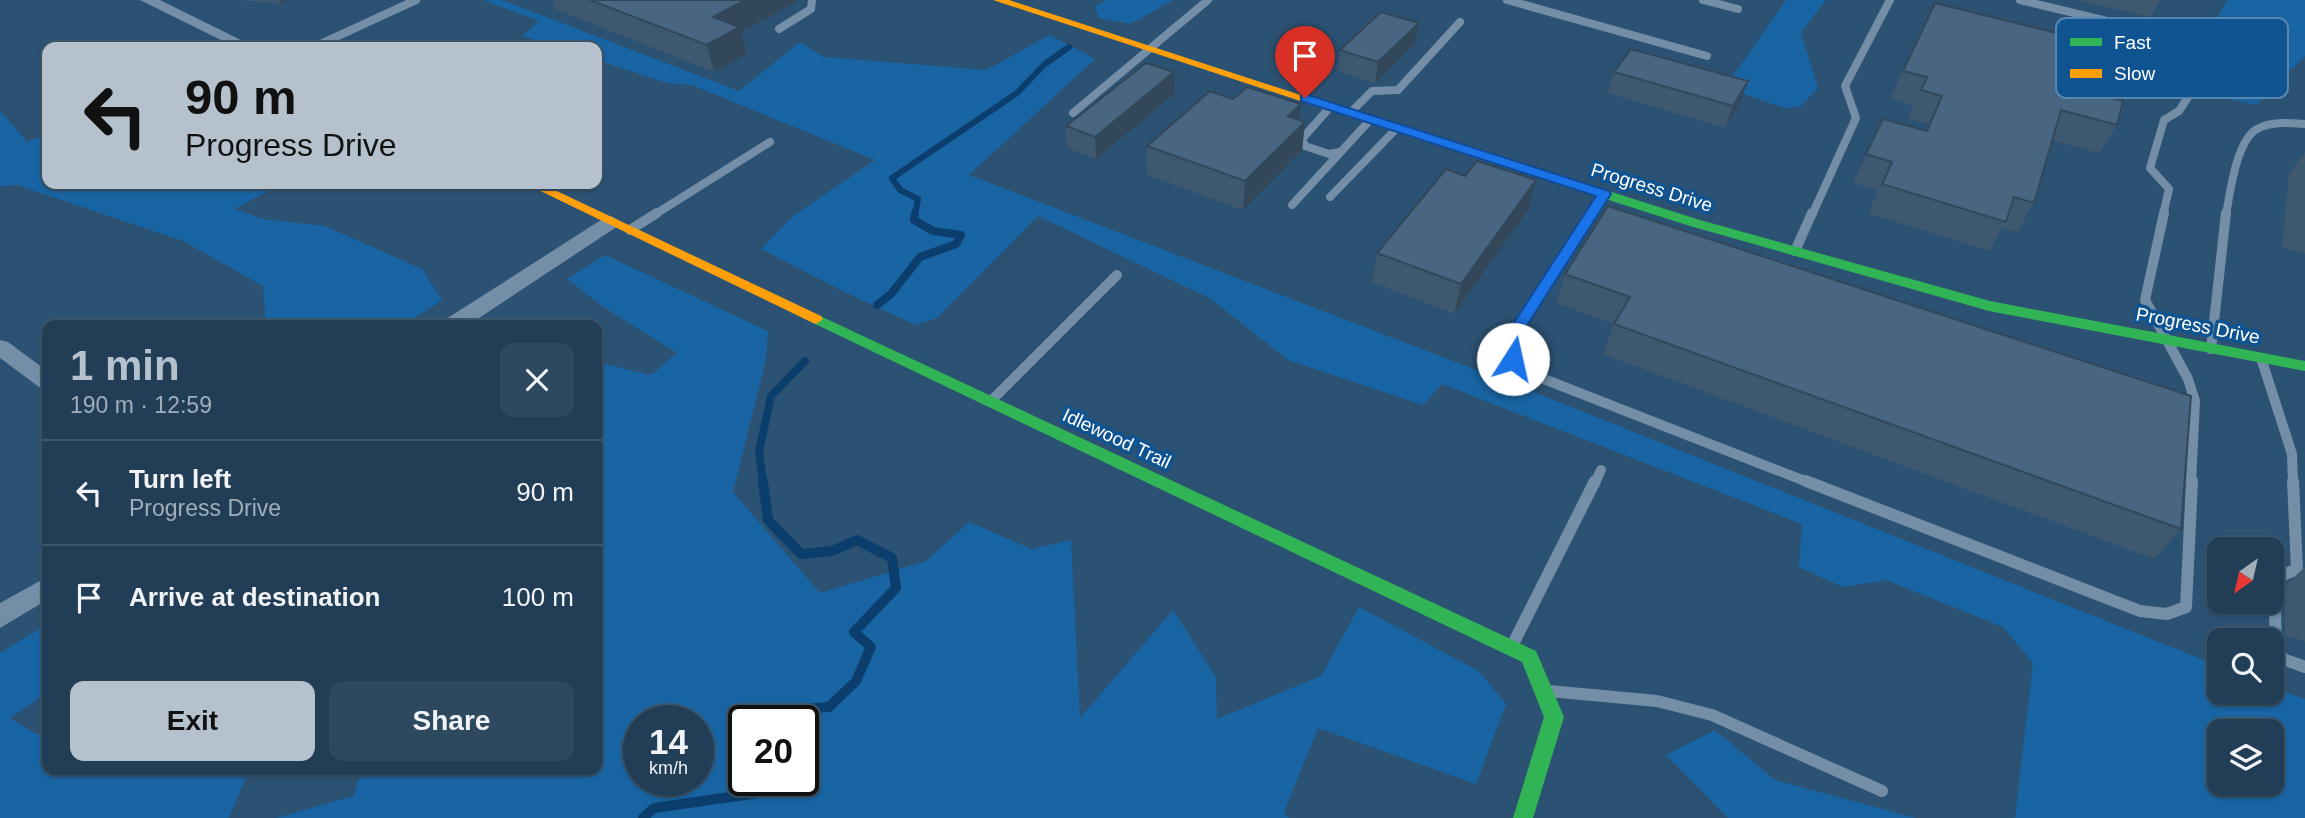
<!DOCTYPE html>
<meta charset="utf-8">
<style>
body{margin:0;font-family:Helvetica,sans-serif;background:#2d4960;color:#f1f3f6;height:100vh;display:flex;flex-direction:column;font-size:26px;white-space:nowrap}
*{box-sizing:border-box;margin:0}
p{font-size:23px;color:#a2aeb9}
.icon{flex:none;width:38px;height:38px;fill:none;stroke:currentColor;stroke-width:2;stroke-linecap:round;stroke-linejoin:round}
.map{position:relative;flex:1;overflow:hidden}
.panel{position:absolute;left:42px;top:320px;width:560px;height:455px;display:flex;flex-direction:column;background:#213e56;border-radius:14px;box-shadow:0 2px 5px #0004,0 0 0 2px #3e576c}
.panel>*{flex:none}
.top-card{position:absolute;left:42px;top:42px;width:560px;height:147px;border-radius:14px;box-shadow:0 2px 5px #0004,0 0 0 2px #3e576c;background:#b5c2ce;color:#111;overflow:hidden}
.needle{width:46px;rotate:214deg}
.tools{position:absolute;left:2207px;top:537px;display:grid;gap:14px}
.tools a{display:grid;place-items:center;width:77px;height:77px;border-radius:14px;background:#213e56;box-shadow:0 2px 5px #0004,0 0 0 2px #3e576c;font-size:35px}
.speed{position:absolute;left:623px;top:705px;display:flex;gap:14px;font-size:35px;font-weight:700;text-align:center}
.speed>*{display:grid;place-content:center;width:91px;height:91px;border-radius:50%;background:#213e56;box-shadow:0 2px 5px #0004,0 0 0 2px #3e576c;line-height:1}
.speed small{font-size:18px;font-weight:400}
.speed .limit{border:4px solid #111;border-radius:10px;background:#fff;color:#111}
.pin{position:absolute;display:grid;place-items:center;width:60px;height:60px;color:#fff;margin:-72px -30px;border-radius:50% 50% 50% 0;rotate:-45deg;box-shadow:0 0 7px #0007}
.pin .icon{rotate:45deg}
.me{position:absolute;width:77px;margin:-38px;rotate:10deg;stroke-linejoin:round;filter:drop-shadow(0 0 5px #0008)}
.turn{display:flex;align-items:center;gap:24px;height:147px;padding:0 28px;font-size:32px}
.turn .icon{width:91px;height:91px;stroke-width:2.5}
.turn b{display:block;font-size:49px;line-height:60px}
.round{display:grid;place-items:center;flex:none;width:74px;height:74px;border-radius:14px;background:#2d4960}
.headline{display:flex;align-items:center;justify-content:space-between;height:119px;padding:0 28px}
h1{font-size:42px;font-weight:600;line-height:52px;color:#b5c2ce}
.button{display:flex;gap:14px;margin-top:auto;padding:14px 28px}
.button a{flex:1;height:80px;border-radius:14px;background:#b5c2ce;color:#111;font-size:28px;font-weight:600;line-height:80px;text-align:center}
.button a+a{background:#2d4960;color:#f1f3f6}
ul{padding:0;list-style:none}
li{display:flex;align-items:center;gap:21px;height:105px;padding:0 28px;border-top:2px solid #3e576c}
li div{flex:1}
li b{display:block;font-size:26px}
li em{font-style:normal}
.map>svg:first-child{display:block}
</style>
<div class="map">
<svg width="2305" height="818" viewBox="0 0 2305 818">
<rect width="100%" height="100%" fill="#2c5273"/>
<!-- green -->
<g fill="#1964a3" fill-rule="evenodd">
<path d="M483,0H502L739,91L800,42L823,57L986,70L1050,35L1095,59L969,175L1539,394L2219,666V693H2272V688L2305,699V818H2015L2033,663L2003,627L1886,580L1843,587L1799,567L1802,524L1442,384L1423,405L1288,360L1211,299L1038,216L937,318L916,325L844,292L761,249L793,216L875,160L692,85L667,83L597,60V47H558L522,36L539,21ZM2219,732H2272V784H2219Z"/>
<path d="M1107,0H1173L1131,24L1099,18L1095,6Z"/>
<path d="M1786,0H1826L1801,32L1818,88L1800,107L1784,108L1735,91L1731,79Z"/>
<path d="M2227,0H2305V56L2256,105L2229,99L2222,91L2224,55L2213,25Z"/>
<path d="M0,110L27,142L47,134V184H253L268,191L235,209L263,219L325,226L422,269L442,300L404,325H266L263,286L183,241L17,185L0,186Z"/>
<path d="M605,255L768,331L766,359L733,492L820,593L926,561L969,522L1032,549L1071,540L1080,718L1173,610L1216,677L1217,719L1321,676L1359,607L1479,671L1506,704L1476,784L1318,728L1284,812L1289,818H276L354,796L361,770H597V362L651,375L677,353L605,308L567,279ZM639,721H698V780H639ZM744,721H803V780H744Z"/>
<path d="M47,624V693L10,718L38,735L47,730V770H141L151,777L161,770H249L229,818H0V653Z"/>
<path d="M1715,730L1775,780L1916,818H1728L1666,755Z"/>
</g>
<g fill="none" stroke-linecap="round" stroke-linejoin="round">
<!-- stream-far2 -->
<path stroke="#0b3e6c" stroke-width="6" d="M915,215L918,199L900,190L892,178L1017,93L1045,64L1069,47"/>
<!-- stream-far1 -->
<g stroke="#0b3e6c" stroke-width="8">
<path d="M877,305L891,294L920,257L956,244L961,235L933,231L914,220L915,213"/>
<path d="M763,483L759,452L771,396L805,361"/>
</g>
<!-- stream -->
<g stroke="#0b3e6c" stroke-width="10">
<path d="M763,481L768,520L801,554L832,551L857,540L892,558L896,588L854,632L871,647L856,681L829,707L774,712L769,721"/>
<path d="M643,818L654,808L765,792L775,780"/>
</g>
<!-- lane-far2 -->
<g stroke="#738ea6" stroke-width="8">
<path d="M1507,0L1707,56"/>
<path d="M1703,0L1738,9"/>
<path d="M2020,0L2186,40L2203,52L2207,68L2179,111L2164,120L2150,168L2169,189L2163,215"/>
<path d="M779,29L811,9L812,0"/>
<path d="M314,47L416,0"/>
<path d="M1331,106L1302,139L1305,146L1329,154L1340,152"/>
<path d="M1073,113L1208,0"/>
<path d="M1350,113L1372,91L1398,90L1460,22"/>
<path d="M1330,197L1397,128"/>
<path d="M1292,205L1371,119"/>
<path d="M654,215L770,142"/>
<path d="M1591,215L1604,194"/>
<path d="M1812,215L1856,118L1845,86L1890,0"/>
<path d="M2226,215C2230,193 2236,141 2257,129C2271,121 2289,123 2305,124"/>
</g>
<!-- lane-far1 -->
<g stroke="#738ea6" stroke-width="10">
<path d="M1592,213L1509,341L1513,359L1531,374L1810,483"/>
<path d="M2164,213L2145,300L2188,379L2195,401L2191,483"/>
<path d="M630,230L657,213"/>
<path d="M1795,251L1812,213"/>
<path d="M2211,349L2226,213"/>
<path d="M2261,358L2292,454L2293,483"/>
<path d="M991,401L1117,275"/>
<path d="M1595,483L1601,470"/>
</g>
<!-- lane -->
<g stroke="#738ea6" stroke-width="12">
<path d="M1806,481L2140,611L2167,614L2186,607L2192,481"/>
<path d="M2293,481L2297,569L2274,579L2276,646L2283,659L2305,667"/>
<path d="M1512,646L1595,481"/>
<path d="M1549,691L1657,701L1712,715L1882,791"/>
</g>
<!-- street -->
<g fill="#738ea6" fill-rule="evenodd">
<path d="M140,0H160L255,47H235Z"/>
<path d="M611,216L621,222L618,226L467,326H441L443,321L604,218Z"/>
<path d="M0,340L8,342L47,371V390L39,387L0,358Z"/>
<path d="M47,577V600L0,628V603Z"/>
</g>
<!-- fast -->
<g fill="#30b455" fill-rule="evenodd">
<path d="M1353,110L1700,220L1990,301L2305,361V371L1989,311L1690,226L1349,117L1347,114Z"/>
<path d="M816,314L1536,651L1564,717L1533,818H1513L1544,717L1522,662L811,322L809,319L811,316Z"/>
</g>
<!-- slow -->
<g fill="#ff9f0a" fill-rule="evenodd">
<path d="M993,0H1009L1359,114L1353,118L1349,117Z"/>
<path d="M526,184H542L821,316L823,319L816,324L811,322Z"/>
</g>
</g>
<!-- wall -->
<g fill="#3e586f">
<path d="M235,0H287L282,4Z"/>
<path d="M552,0H799L741,32L746,54L714,72L555,9Z"/>
<path d="M2076,0H2160L2150,17Z"/>
<path d="M1935,3L2067,87L2117,125L2099,153L2052,140L2034,203L2017,232L2002,228L1989,251L1868,213L1878,190L1853,183L1883,119L1925,131L1928,124L1908,118L1913,105L1890,98Z"/>
<path d="M1415,44L1375,83L1337,71L1340,50Z"/>
<path d="M1174,72V94L1096,159L1067,148L1066,126Z"/>
<path d="M1614,72L1748,81L1740,103L1725,128L1608,93Z"/>
<path d="M1233,99L1301,104L1299,120L1305,122L1302,150L1243,210L1147,175V146Z"/>
<path d="M2305,152V254L2282,247L2289,174Z"/>
<path d="M1465,176L1529,209L1454,314L1372,282L1377,253Z"/>
<path d="M1608,206L2181,529L2154,559L1603,354L1614,324L1556,303L1565,274Z"/>
<path d="M2305,567V642L2285,635V586Z"/>
</g>
<!-- shaded-wall -->
<g fill="#32475a">
<path d="M279,0H287L282,4Z"/>
<path d="M745,0H799L741,32L746,54L714,72L707,45L713,17Z"/>
<path d="M1419,23L1415,44L1375,83L1378,62Z"/>
<path d="M1174,72V94L1096,159L1095,137Z"/>
<path d="M1748,81L1740,103L1725,128L1733,106Z"/>
<path d="M1301,104L1298,128L1305,122L1302,150L1243,210L1245,181L1288,116Z"/>
<path d="M1536,180L1529,209L1454,314L1461,284Z"/>
</g>
<!-- building -->
<g fill="#486681" stroke="#32475a" stroke-width="2">
<path d="M590,0H745L713,17L740,27L707,45Z"/>
<path d="M1935,3L2081,39L2067,87L2123,101L2117,125L2061,110L2034,203L2014,197L2006,222L1882,184L1892,162L1866,154L1883,119L1927,131L1942,96L1921,90L1927,77L1903,71Z"/>
<path d="M1381,12L1419,23L1378,62L1340,50Z"/>
<path d="M1631,49L1748,81L1733,106L1614,72Z"/>
<path d="M1146,63L1174,72L1095,137L1066,126Z"/>
<path d="M1247,87L1301,104L1288,116L1305,122L1245,181L1147,146L1210,91L1233,99Z"/>
<path d="M1477,161L1536,180L1461,284L1377,253L1446,169L1465,176Z"/>
<path d="M1608,206L2191,396L2181,529L1614,324L1630,297L1565,274Z"/>
</g>
<!-- route -->
<path fill="#1a73e8" stroke="#114b97" stroke-width="2" d="M1305,94L1609,191L1611,194L1517,341L1520,359L1518,362H1507L1502,341L1596,196L1301,101V95Z"/>
<g text-anchor="middle" stroke-width="7" stroke-linejoin="round" paint-order="stroke">
<!-- street labels -->
<g font-size="19" fill="#fff" stroke="#0f5490">
<text transform="translate(1652 187) rotate(17)" y="7">Progress Drive</text>
<text transform="translate(2198 325) rotate(11)" y="7">Progress Drive</text>
<text transform="translate(1117 438) rotate(25)" y="7">Idlewood Trail</text>
</g>
</g>
<!-- legend -->
<rect x="2056" y="18" width="232" height="80" rx="10" fill="#0f5490" stroke="#5787b1" stroke-width="2"/>
<rect x="2070" y="38" width="32" height="8" fill="#30b455"/>
<rect x="2070" y="69" width="32" height="9" fill="#ff9f0a"/>
<g font-size="19" fill="#fff">
<text x="2114" y="49">Fast</text>
<text x="2114" y="80">Slow</text>
</g>
</svg>
<div class="tools">
<a><svg class="needle" viewBox="-14 -14 28 28"><path d="M0-13l5 13h-10z" fill="#e53935"/><path d="M0 13l5-13h-10z" fill="#a2aeb9"/></svg></a>
<a><svg class="icon" aria-label="search" viewBox="0 0 24 24"><circle cx="10" cy="10" r="6"/><path d="M15 15l6 6"/></svg></a>
<a><svg class="icon" aria-label="layers" viewBox="0 0 24 24"><path d="M12 4l9 5-9 5-9-5zM3 14l9 5 9-5"/></svg></a>
</div>
<div class="speed"><div>14<small>km/h</small></div><div class="limit">20</div></div>
<div class="pin" style="left:1305px;top:98px;background:#d93025"><svg class="icon" aria-label="arrive" viewBox="0 0 24 24"><path d="M6 21V4h12l-3 4 3 4H6"/></svg></div>
<svg class="me" style="left:1513px;top:359px" viewBox="-20 -20 40 40"><circle r="19" fill="#fff"/><path d="M0-13L10 11 0 6-10 11z" fill="#1a73e8"/></svg>
<div class="top-card">
<div class="turn"><svg class="icon" aria-label="left" viewBox="0 0 24 24"><path d="M17 20v-9H6M10 6l-5 5 5 5"/></svg><div><b>90 m</b>Progress Drive</div></div>
</div>
<section class="panel">
<div class="headline"><div><h1>1 min</h1><p>190 m · 12:59</p></div><a class="round"><svg class="icon" aria-label="close" viewBox="0 0 24 24"><path d="M6 6l12 12M18 6L6 18"/></svg></a></div>
<ul>
<li><svg class="icon" aria-label="left" viewBox="0 0 24 24"><path d="M17 20v-9H6M10 6l-5 5 5 5"/></svg><div><b>Turn left</b><p>Progress Drive</p></div><em>90 m</em></li>
<li><svg class="icon" aria-label="arrive" viewBox="0 0 24 24"><path d="M6 21V4h12l-3 4 3 4H6"/></svg><div><b>Arrive at destination</b></div><em>100 m</em></li>
</ul>
<div class="button"><a>Exit</a><a>Share</a></div>
</section>
</div>
